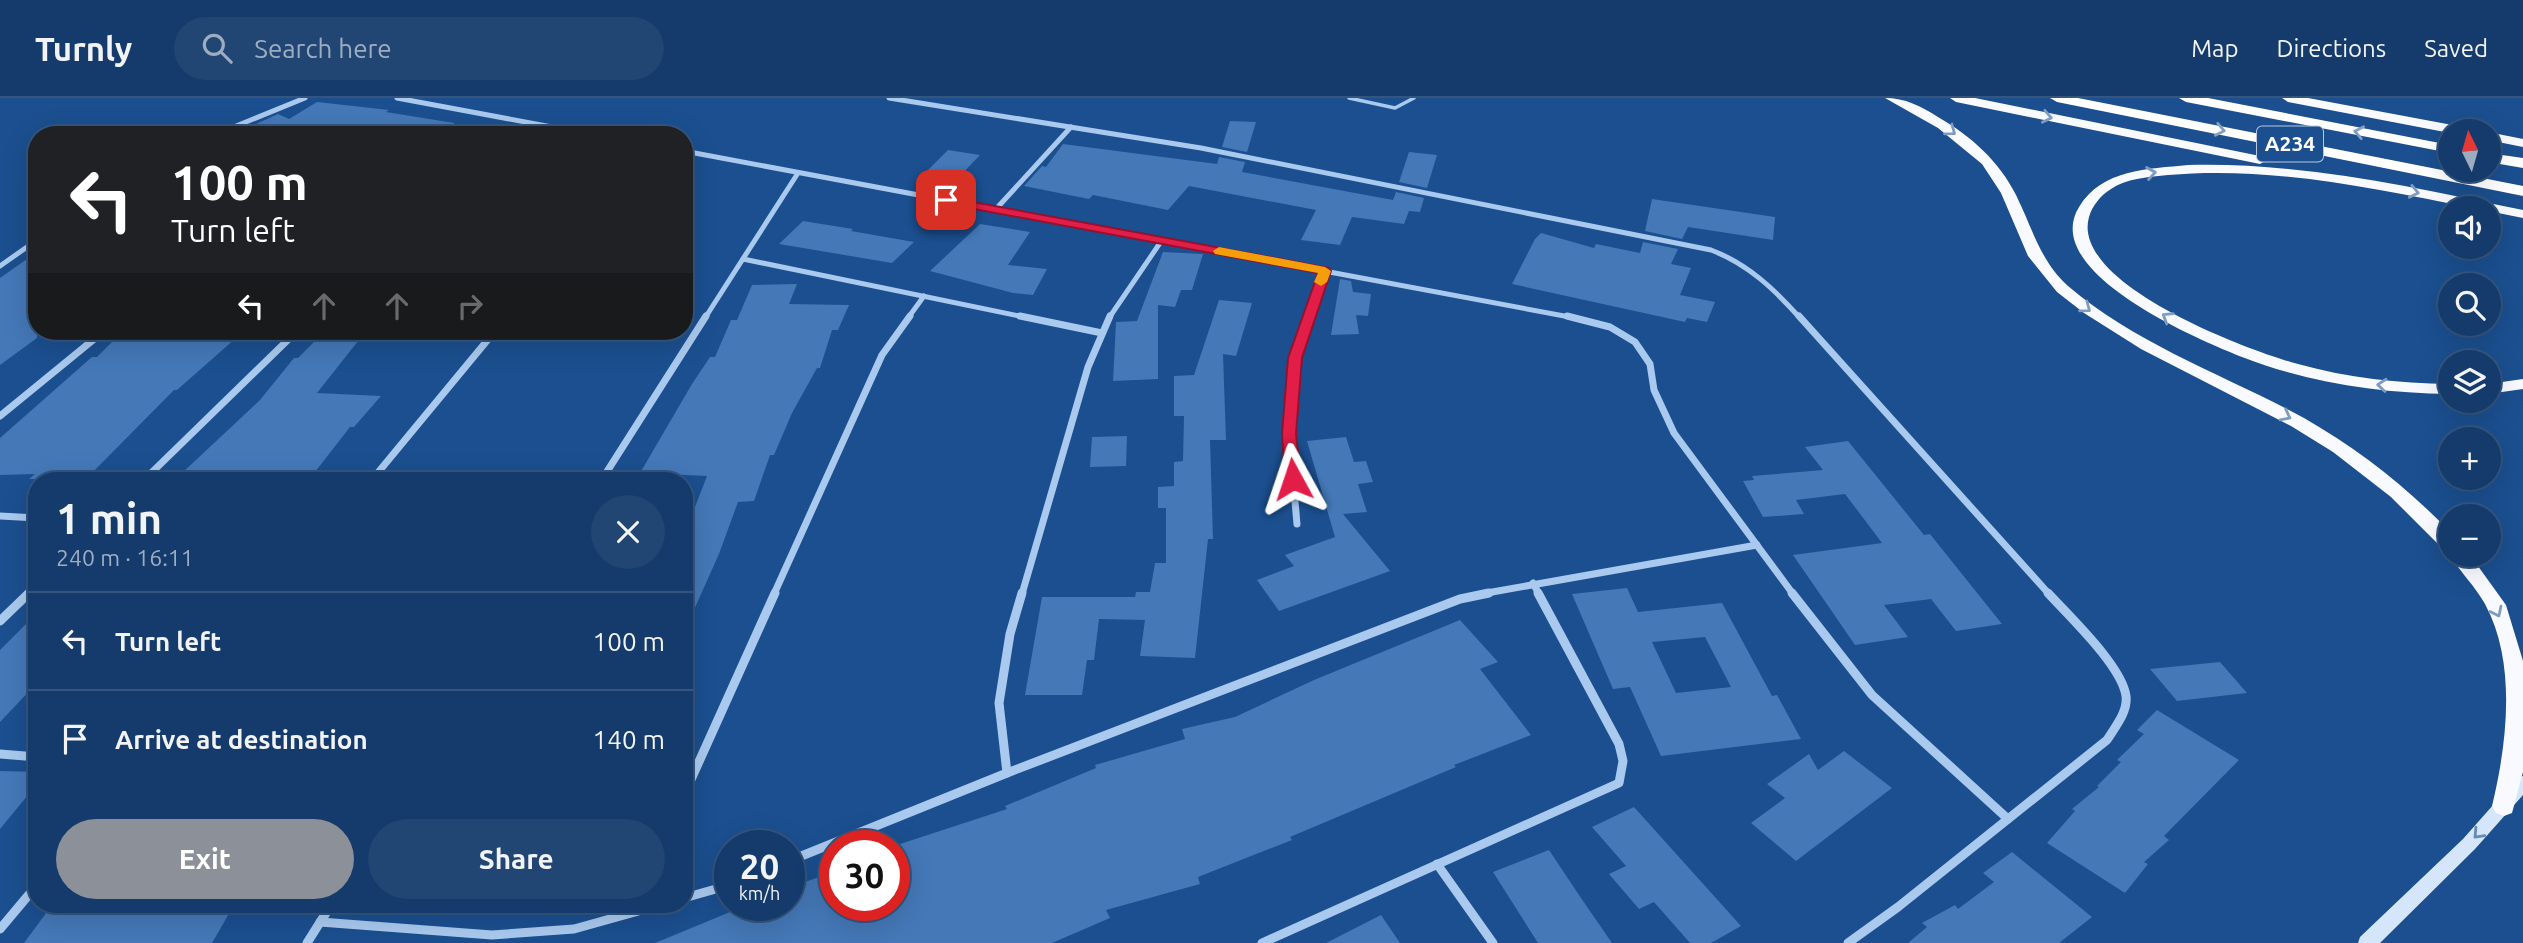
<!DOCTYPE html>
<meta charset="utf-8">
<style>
body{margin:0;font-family:Ubuntu,sans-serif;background:#214673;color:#f1f3f6;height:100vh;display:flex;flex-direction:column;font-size:26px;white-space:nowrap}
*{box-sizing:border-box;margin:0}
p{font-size:23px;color:#9dadc1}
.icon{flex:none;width:38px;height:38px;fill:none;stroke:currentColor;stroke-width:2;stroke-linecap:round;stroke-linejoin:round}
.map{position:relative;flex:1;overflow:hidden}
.panel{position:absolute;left:28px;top:374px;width:665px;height:441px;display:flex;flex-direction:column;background:#143b6b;border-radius:28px;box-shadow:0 7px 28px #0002,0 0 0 2px #33557e}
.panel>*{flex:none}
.banner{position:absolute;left:28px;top:28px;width:665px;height:214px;border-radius:28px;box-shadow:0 7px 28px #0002,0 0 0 2px #33557e;background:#202124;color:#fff;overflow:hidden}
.needle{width:46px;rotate:355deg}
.fabs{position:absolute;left:2438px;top:21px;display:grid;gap:14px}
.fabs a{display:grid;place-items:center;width:63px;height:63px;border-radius:50%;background:#143b6b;box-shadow:0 7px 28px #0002,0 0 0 2px #33557e;font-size:35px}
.speed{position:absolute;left:714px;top:732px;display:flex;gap:14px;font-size:35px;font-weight:700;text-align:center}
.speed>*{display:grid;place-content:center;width:91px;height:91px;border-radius:50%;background:#143b6b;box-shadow:0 7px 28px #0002,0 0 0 2px #33557e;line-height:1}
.speed small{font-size:18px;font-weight:400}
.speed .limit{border:10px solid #d22;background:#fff;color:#111}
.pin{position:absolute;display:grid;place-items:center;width:60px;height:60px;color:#fff;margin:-30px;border-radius:14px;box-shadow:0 4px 10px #0006}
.me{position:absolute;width:77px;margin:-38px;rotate:355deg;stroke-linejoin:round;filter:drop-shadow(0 0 5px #0008)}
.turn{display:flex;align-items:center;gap:24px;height:147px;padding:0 28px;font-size:32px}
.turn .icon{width:91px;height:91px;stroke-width:2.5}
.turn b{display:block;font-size:49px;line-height:60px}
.lanes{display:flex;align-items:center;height:66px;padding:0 28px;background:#0003;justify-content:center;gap:35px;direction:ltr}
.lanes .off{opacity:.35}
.round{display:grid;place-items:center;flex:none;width:74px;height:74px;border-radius:37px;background:#214673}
.headline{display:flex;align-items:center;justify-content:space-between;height:119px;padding:0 28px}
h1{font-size:42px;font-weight:700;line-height:52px}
.button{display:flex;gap:14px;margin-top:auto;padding:14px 28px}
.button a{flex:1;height:80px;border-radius:42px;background:#8c9099;color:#fff;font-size:28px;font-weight:700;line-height:80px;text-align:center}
.button a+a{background:#214673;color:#f1f3f6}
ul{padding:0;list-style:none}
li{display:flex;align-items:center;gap:21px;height:98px;padding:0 28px;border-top:2px solid #33557e}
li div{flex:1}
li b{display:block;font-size:26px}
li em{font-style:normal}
header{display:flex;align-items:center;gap:42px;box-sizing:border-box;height:98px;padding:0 35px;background:#143b6b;border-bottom:2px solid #33557e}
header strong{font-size:33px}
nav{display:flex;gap:38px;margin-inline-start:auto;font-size:24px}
.search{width:490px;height:63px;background:#214673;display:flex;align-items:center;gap:18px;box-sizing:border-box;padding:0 24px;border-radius:38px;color:#9dadc1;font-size:26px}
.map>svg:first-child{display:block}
</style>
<header>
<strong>Turnly</strong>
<div class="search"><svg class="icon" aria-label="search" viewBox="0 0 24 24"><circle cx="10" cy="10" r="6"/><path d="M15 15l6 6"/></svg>Search here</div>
<nav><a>Map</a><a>Directions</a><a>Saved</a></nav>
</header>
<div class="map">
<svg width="2523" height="845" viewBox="0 0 2523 845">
<rect width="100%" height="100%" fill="#1b4f8f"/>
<!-- building -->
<g fill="#4478b7" fill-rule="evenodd">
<path d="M317,4L389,12L386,14L454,25L453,37H397L363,31V37H232L278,16L289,21Z"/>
<path d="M1230,23L1256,24L1247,54L1222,49Z"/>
<path d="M1063,46L1217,66L1219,59L1245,64L1242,74L1393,102L1396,94L1424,100L1420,114L1409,113L1404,126L1352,119L1340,147L1301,142L1316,112L1189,88L1168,112L1093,97L1089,101L1024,88L1042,68L1046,69Z"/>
<path d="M948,52L980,57L960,78L927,73Z"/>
<path d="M1409,54L1437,57L1427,90L1399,84Z"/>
<path d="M1652,101L1775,119L1773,142L1688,129L1682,141L1645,133Z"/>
<path d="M803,123L853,131L851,133L914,144L892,165L779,146Z"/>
<path d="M980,126L1030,134L1008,167L1047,171L1033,197L1013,195L930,173Z"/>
<path d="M1541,135L1594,150L1596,146L1640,155L1643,144L1678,151L1671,166L1691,170L1680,197L1715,204L1707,224L1687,220L1685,224L1512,186L1535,141Z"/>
<path d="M37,154V240L0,267V180Z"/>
<path d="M1163,154L1203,156L1192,192H1181L1175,209L1158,207V281L1113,283L1116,224L1137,223Z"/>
<path d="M1340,181L1351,183L1353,194L1371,196L1368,218L1356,217L1359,236L1331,237Z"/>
<path d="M797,186L789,206L849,207L838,232H832L820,270H817L792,315L774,357H770L754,403L738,404L719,456L684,534V422H690L707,378L640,375L692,286L710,259H715L731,222H737L752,187Z"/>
<path d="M1219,202L1252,205L1236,258L1223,256L1226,342H1210L1213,441H1208L1195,560L1140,558L1145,522L1099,521L1094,562H1087L1082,597H1025L1042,499H1135L1136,494H1150L1155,465H1166V410H1158V389L1174,388V364L1183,363L1184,318H1174V278L1194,277Z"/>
<path d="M123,233H244L177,292H174L86,381H29L35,376L0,377V340L92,259H97Z"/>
<path d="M325,233H366L317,295L381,298L354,329H350L315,374L236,375L233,378L181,376L260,302L294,260H298Z"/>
<path d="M1127,338L1126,368L1090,369L1092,339Z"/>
<path d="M1346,339L1354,364L1366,363L1373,384L1358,386L1367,414L1343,416L1390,473L1279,513L1257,482L1294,468L1285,457L1335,439L1307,343Z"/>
<path d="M1848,343L1924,437L1930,436L2002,526L1956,533L1931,501L1884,507L1908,539L1855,547L1793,457L1882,445L1845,396L1796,402L1804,416L1763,419L1743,383L1754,382L1752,378L1823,372L1805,349Z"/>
<path d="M1627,490L1638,514L1722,505L1772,598L1777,597L1801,641L1661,658L1630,589L1613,591L1572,496ZM1705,539L1731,589L1676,595L1652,544Z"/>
<path d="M37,515V585L0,624V552Z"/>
<path d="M1460,522L1498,564L1480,571L1531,637L1454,667L1456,669L1290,739L1292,742L1198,779L1200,786L1106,812L1110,820L1052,845H655L747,807H789V790L835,773V807H894V748L1007,711L1005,708L1096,670L1095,667L1185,641L1182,631L1235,619L1314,582Z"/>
<path d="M2220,564L2247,595L2177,603L2150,571Z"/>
<path d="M2157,612L2239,662L2164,738L2169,742L2144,764L2148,766L2125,795L2047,745L2075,713L2072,711L2099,689L2097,688L2121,664L2117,662L2144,636L2137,632Z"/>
<path d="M1844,653L1892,690L1796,763L1751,725L1785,700L1767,686L1809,656L1818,672Z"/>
<path d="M0,673L37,674V686L0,731Z"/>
<path d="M1634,709L1741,828L1711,845H1690L1654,804L1639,811L1609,776L1626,768L1592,729Z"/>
<path d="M1549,752L1581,800L1612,845H1538L1493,774Z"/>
<path d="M2012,754L2092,819L2059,845H1908L1927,829L1922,825L1955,807L1958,811L1994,784L1983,775Z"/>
<path d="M52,807H234L212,845H24Z"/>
<path d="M1381,817L1400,845H1326Z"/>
</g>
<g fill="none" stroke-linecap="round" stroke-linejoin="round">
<!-- service -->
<path stroke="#a9c9ee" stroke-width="3.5" d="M1349,0L1395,10L1414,0"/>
<!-- minor-far2 -->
<g stroke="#a9c9ee" stroke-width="5">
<path d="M397,0L595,37"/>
<path d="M889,0L1201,50L1711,152C1748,166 1774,191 1800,220"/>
<path d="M214,37L305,0"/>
<path d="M684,53L1575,220"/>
<path d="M996,111L1071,29"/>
<path d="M743,161L1029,220"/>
<path d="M0,168L37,142"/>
<path d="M705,220L798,75"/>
<path d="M908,220L924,198"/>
<path d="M1109,220L1162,142"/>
<path d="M1309,220L1325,173"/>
</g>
<!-- minor-far1 -->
<g stroke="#a9c9ee" stroke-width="7">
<path d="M1020,218L1102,235"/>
<path d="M1567,218L1610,229L1635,244L1650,266L1654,292L1674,335L1793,496"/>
<path d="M1799,218L2049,496"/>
<path d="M0,318L104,233"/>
<path d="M143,383L297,233"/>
<path d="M371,383L495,233"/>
<path d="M601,383L706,218"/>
<path d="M0,418L37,420"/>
<path d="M1297,426L1289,336L1295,260L1309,218"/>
<path d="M1533,485L1539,496"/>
<path d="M27,496L37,487"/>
<path d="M774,496L882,257L910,218"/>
<path d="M1022,496L1088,269L1110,218"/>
<path d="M1481,496L1757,447"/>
</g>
<!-- minor -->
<g stroke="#a9c9ee" stroke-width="9">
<path d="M1792,495L1872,597L2008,721"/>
<path d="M0,523L29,495"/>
<path d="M0,656L37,659"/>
<path d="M1007,675L999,605L1010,536L1022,495"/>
<path d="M684,697L775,495"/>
<path d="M789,763L1007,675L1460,501L1489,495"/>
<path d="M1437,766L1493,845"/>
<path d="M684,800L730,787"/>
<path d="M320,824L492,837L574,831L660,807"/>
<path d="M0,831L37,787"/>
<path d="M307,845L331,807"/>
<path d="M1262,845L1619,685L1623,663L1619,646L1538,495"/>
<path d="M1848,845L1898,809L2107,642C2115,629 2128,614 2126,598C2122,568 2069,518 2048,495"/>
</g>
<!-- secondary -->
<path fill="#d6e6fa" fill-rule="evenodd" d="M2523,678V697L2475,751L2380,845H2358L2360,839L2463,741L2517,680Z"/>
<!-- trunk -->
<g fill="#f8faff" fill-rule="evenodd">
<path d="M1885,0C1905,0 1921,8 1938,19C1971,38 1999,63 2016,97C2032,129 2040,163 2068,188C2137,247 2225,277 2304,320C2358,351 2407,389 2450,434V453L2443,451L2391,399L2333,354L2291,328L2141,251L2084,215L2057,194L2028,158L2001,95L1982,66L1938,30Z"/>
<path d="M1950,0H1975L2260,58L2267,62L2260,66L1956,4Z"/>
<path d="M2282,0H2308L2463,29L2470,33L2450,35L2288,4Z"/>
<path d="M2488,34L2523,41V49L2488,42Z"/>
<path d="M2188,67C2302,64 2412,89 2523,112V120L2488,113V110H2473C2372,90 2271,68 2168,77C2149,79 2127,80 2111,91C2101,97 2092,108 2089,119C2070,186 2249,253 2298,266C2348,280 2398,285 2450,286V296C2379,295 2309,285 2242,259C2199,242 2039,174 2079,109C2102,71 2148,71 2188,67Z"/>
<path d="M2523,281V291L2488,296V286Z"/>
<path d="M2450,457H2470L2506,507L2523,563V674L2512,715L2504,718L2496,715L2492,708C2507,646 2517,565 2485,506C2475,488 2460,474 2450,457Z"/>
</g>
<!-- motorway -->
<g fill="#fff" fill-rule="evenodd">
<path d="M2050,0H2078L2523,88V98L2057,4Z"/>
<path d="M2179,0H2208L2450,47V55L2186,4Z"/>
<path d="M2488,55L2523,60V70L2488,64Z"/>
</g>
</g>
<!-- one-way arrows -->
<defs><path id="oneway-chevron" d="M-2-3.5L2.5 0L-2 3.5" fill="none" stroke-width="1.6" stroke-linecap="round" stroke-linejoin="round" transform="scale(1.75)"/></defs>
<g stroke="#7e9cc1">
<use href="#oneway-chevron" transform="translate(2047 19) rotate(12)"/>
<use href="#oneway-chevron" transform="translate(1951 33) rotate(37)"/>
<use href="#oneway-chevron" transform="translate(2151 75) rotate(-9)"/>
<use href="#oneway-chevron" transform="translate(2414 94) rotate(12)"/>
<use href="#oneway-chevron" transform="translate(2086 210) rotate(37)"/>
<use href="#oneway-chevron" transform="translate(2167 219) rotate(-148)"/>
<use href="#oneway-chevron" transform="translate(2382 287) rotate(-175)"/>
<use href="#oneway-chevron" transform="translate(2286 318) rotate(27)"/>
<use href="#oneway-chevron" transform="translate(2497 514) rotate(64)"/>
</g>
<g stroke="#829ec1">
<use href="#oneway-chevron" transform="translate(2220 32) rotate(11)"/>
<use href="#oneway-chevron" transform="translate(2359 34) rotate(-169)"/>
</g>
<use stroke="#668bba" href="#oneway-chevron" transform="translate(2478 736) rotate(133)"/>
<!-- route -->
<path fill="#e11d48" stroke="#92132f" stroke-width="2" d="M946,99L1329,170L1331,173L1302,260L1296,336L1301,381L1299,384L1293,386L1285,381L1282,336L1288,260L1318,175L942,105V100Z"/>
<!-- slow -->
<path fill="#f59e0b" d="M1219,149L1325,169L1331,173L1327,184L1321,188L1314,184L1318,175L1215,156L1213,153Z"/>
<g text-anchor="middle" stroke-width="5" stroke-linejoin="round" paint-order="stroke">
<!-- shield labels -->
<rect fill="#1b4f8f" stroke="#bbcadd" stroke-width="2" x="2257" y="28.5" width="66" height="35" rx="5"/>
<g font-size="21" font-weight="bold" fill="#fff">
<text x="2290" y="53">A234</text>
</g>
</g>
</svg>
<div class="fabs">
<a><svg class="needle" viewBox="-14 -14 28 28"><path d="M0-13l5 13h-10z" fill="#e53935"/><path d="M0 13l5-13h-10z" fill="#9dadc1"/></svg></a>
<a><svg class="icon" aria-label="sound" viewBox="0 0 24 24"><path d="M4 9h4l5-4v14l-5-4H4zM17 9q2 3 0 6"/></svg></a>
<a><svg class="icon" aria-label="search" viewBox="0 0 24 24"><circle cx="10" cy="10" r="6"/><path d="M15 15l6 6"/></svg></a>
<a><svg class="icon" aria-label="layers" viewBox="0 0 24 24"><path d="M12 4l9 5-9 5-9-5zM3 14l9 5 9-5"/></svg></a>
<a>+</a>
<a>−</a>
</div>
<div class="speed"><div>20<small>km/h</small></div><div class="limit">30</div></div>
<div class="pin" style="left:946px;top:102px;background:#d93025"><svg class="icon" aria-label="arrive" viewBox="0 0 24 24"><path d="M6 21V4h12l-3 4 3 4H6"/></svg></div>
<svg class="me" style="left:1293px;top:381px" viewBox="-20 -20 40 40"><path d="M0-17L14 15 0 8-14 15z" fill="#e11d48" stroke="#fff" stroke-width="4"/></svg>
<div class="banner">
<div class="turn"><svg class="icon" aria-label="left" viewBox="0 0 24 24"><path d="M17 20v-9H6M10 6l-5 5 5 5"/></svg><div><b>100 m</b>Turn left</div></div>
<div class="lanes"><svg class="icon" aria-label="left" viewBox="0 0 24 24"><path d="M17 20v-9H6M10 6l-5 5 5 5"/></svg><svg class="icon off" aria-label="ahead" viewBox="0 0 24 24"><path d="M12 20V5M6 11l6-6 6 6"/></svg><svg class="icon off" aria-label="ahead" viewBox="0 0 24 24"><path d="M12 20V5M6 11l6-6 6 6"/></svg><svg class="icon off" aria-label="right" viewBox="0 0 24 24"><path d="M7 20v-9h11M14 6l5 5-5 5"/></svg></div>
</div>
<section class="panel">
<div class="headline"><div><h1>1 min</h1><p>240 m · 16:11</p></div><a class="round"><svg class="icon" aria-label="close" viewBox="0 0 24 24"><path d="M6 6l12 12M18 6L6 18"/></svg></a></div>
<ul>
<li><svg class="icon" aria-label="left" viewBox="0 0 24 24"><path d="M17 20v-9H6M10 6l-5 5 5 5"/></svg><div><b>Turn left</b></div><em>100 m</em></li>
<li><svg class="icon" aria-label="arrive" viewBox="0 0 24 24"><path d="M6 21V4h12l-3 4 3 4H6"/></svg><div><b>Arrive at destination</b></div><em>140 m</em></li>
</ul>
<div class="button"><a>Exit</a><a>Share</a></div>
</section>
</div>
